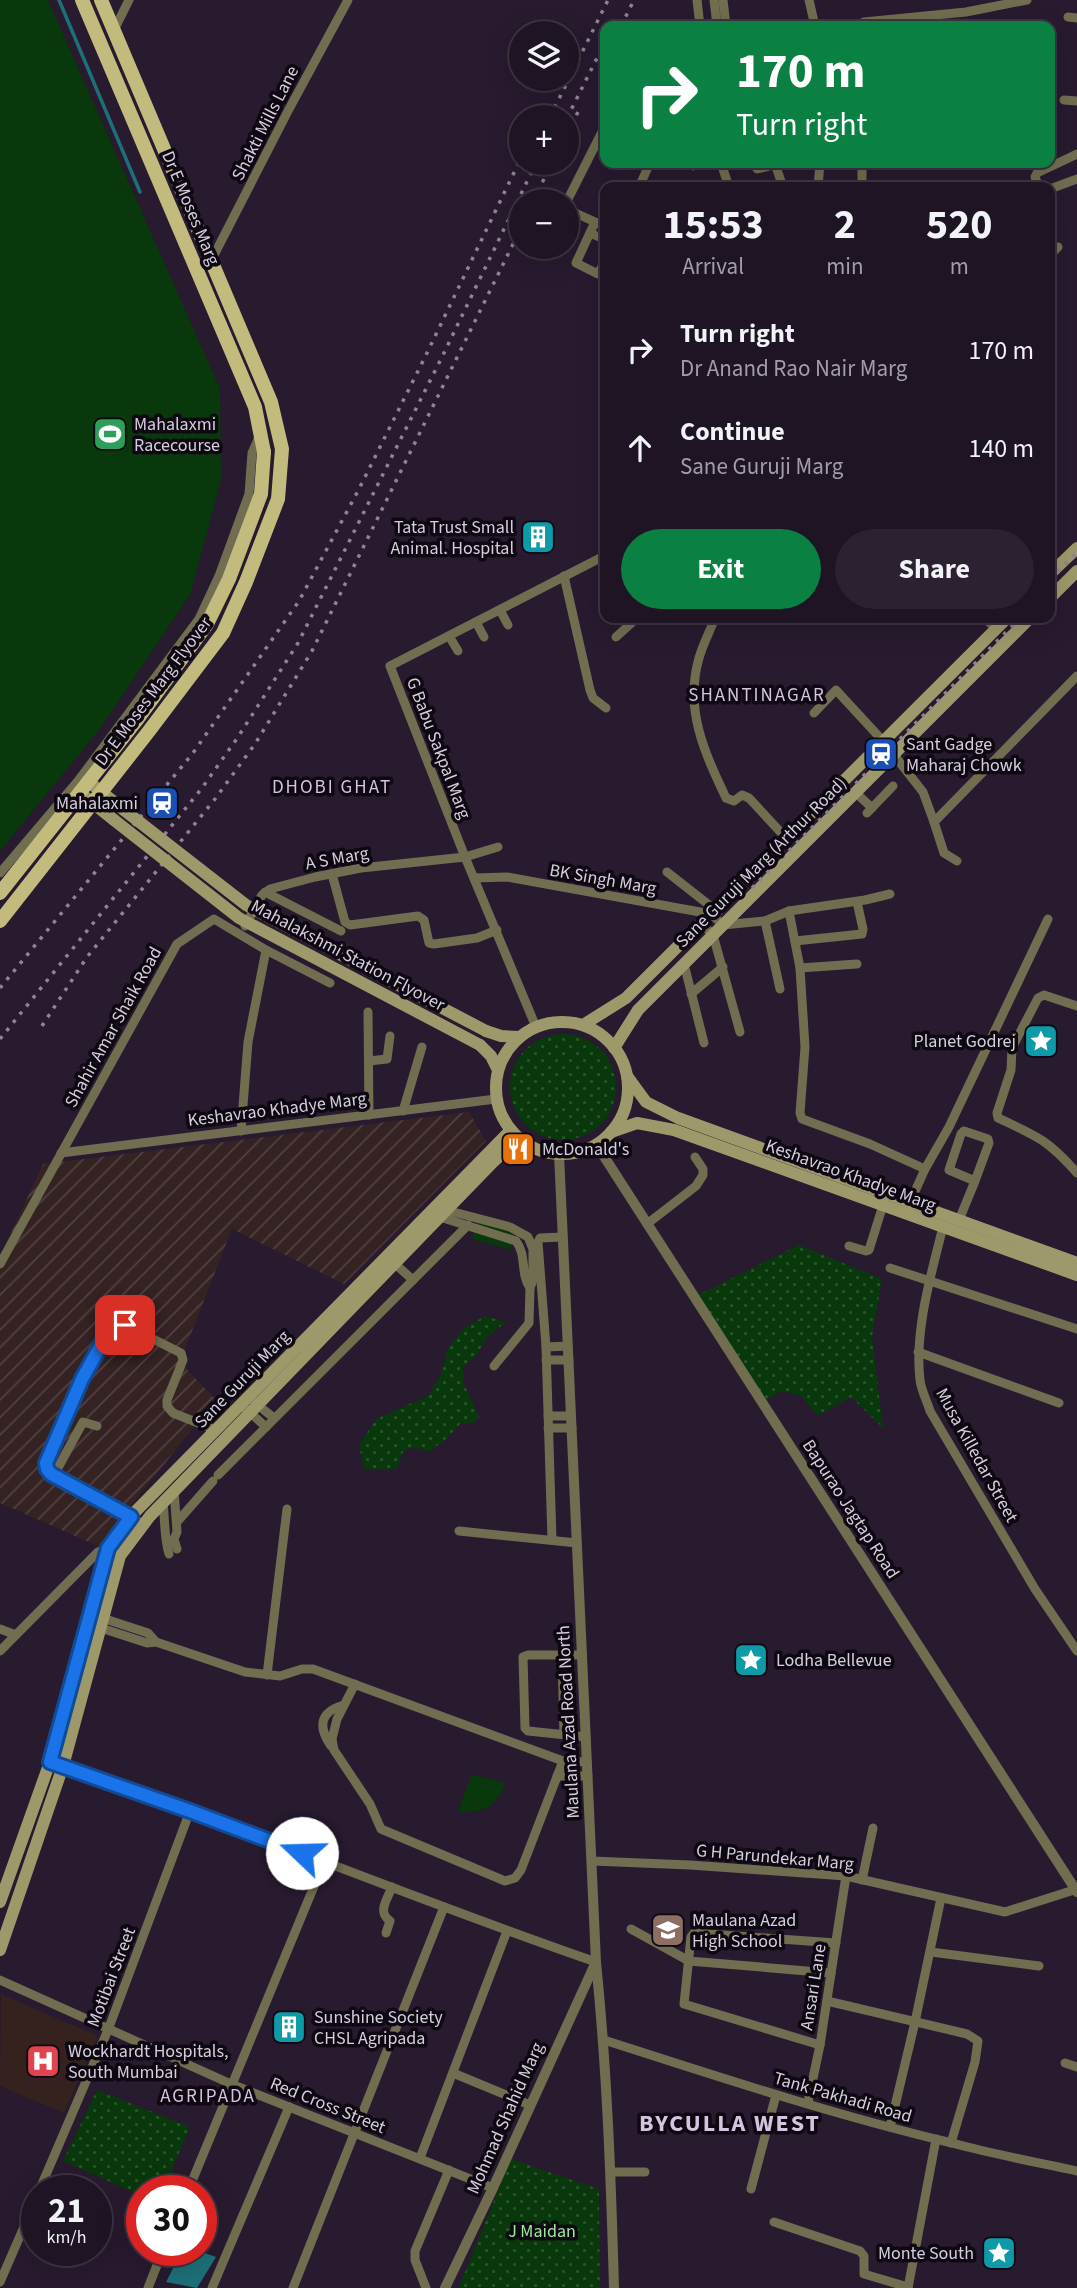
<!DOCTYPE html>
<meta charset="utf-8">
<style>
body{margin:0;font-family:"Source Sans 3",sans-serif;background:#2b2130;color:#f1f3f6;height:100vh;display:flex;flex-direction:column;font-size:26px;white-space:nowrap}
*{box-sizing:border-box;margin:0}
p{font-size:23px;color:#a19ea6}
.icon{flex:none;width:38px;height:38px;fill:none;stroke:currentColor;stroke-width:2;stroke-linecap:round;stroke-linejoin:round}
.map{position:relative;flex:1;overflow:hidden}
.side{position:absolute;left:600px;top:182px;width:455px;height:441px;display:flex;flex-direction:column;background:#1e1423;border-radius:14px;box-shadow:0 7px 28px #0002,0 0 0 2px #3c3341}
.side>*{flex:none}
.hud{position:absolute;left:600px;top:21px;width:455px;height:147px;border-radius:14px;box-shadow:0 7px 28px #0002,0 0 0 2px #3c3341;background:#0b8043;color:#fff;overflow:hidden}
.controls{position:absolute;left:509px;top:21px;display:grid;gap:14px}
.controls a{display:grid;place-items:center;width:70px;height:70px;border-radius:50%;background:#1e1423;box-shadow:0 7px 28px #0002,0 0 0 2px #3c3341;font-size:35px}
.speed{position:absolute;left:21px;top:2175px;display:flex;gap:14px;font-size:35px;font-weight:700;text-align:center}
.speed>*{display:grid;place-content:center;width:91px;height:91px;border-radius:50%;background:#1e1423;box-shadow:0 7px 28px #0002,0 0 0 2px #3c3341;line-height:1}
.speed small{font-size:18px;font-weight:400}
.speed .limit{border:10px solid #d22;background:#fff;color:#111}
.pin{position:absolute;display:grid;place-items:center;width:60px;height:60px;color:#fff;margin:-30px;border-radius:14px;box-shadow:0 4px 10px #0006}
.me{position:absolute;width:77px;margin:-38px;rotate:291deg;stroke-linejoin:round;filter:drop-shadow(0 0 5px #0008)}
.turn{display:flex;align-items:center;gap:24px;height:147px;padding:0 21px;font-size:32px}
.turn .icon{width:91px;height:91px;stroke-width:2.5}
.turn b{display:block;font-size:49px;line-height:60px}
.eta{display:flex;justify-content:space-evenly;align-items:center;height:119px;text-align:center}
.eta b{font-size:42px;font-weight:700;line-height:49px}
.primary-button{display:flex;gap:14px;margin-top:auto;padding:14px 21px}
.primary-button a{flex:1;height:80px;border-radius:42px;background:#0b8043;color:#fff;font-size:28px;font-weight:700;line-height:80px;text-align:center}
.primary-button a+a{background:#2b2130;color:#f1f3f6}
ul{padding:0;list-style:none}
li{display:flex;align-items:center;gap:21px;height:98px;padding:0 21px}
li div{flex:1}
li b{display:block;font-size:26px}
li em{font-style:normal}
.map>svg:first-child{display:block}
</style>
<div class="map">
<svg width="1077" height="2288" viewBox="0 0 1077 2288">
<defs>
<pattern id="industrial-furrows" width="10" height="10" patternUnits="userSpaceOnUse" patternTransform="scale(1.75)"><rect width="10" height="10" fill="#352223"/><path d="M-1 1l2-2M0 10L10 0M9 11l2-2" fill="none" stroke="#524142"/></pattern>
<pattern id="park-dots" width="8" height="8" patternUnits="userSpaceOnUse" patternTransform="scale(1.75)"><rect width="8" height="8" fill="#08380b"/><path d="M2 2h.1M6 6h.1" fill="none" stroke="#2b542e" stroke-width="1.8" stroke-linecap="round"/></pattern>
</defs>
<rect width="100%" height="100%" fill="#281a2f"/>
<!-- industrial -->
<path fill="url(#industrial-furrows)" d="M469,1112L486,1141L344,1284L232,1229L180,1362L216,1400L98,1546L0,1503V1256L43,1164Z"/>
<!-- medical -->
<path fill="#35221f" d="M1,1994L98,2036L64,2113L0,2086Z"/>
<!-- grass -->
<g fill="#08380b">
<path d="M0,0H48L220,389L221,480L190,595L99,730L0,851Z"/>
<path d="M477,1222L515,1232L510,1250L472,1239Z"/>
<path d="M472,1774L505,1783C497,1807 482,1814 458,1811Z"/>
</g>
<!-- park -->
<g fill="url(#park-dots)">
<circle cx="563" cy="1087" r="53"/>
<path d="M799,1245L882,1279L872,1337L883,1428L851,1397L818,1416L801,1396L782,1391L762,1402L694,1297Z"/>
<path d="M485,1316L506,1322L487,1337L476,1356L463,1367L464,1384L479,1417L473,1423L460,1424L445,1440L428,1452L414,1447L403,1452L396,1470L364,1469L359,1445L376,1419L428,1396L441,1374L448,1348L464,1328Z"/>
<path d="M97,2090L190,2127L163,2191H142V2196L63,2161Z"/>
<path d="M511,2159L599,2189L600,2288L459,2287Z"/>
</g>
<!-- water -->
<path fill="#1d7078" d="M182,2251H199L216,2257L197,2288L166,2282Z"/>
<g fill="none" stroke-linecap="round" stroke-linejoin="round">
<!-- stream -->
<path stroke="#1d7078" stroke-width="3.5" d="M59,0L140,192"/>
<!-- minor -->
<g stroke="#706d50" stroke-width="9">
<path d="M697,0L700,26"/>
<path d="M714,0L717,26"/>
<path d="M723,0L726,26"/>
<path d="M809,0L815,26"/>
<path d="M1068,17L1077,18"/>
<path d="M857,26L864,22L966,12L1027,0"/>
<path d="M114,30L129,0"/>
<path d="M1064,100L1077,101"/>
<path d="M681,163L693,166L703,163"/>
<path d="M721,163L729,187"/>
<path d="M862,163V187"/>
<path d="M775,164L783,187"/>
<path d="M757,169L781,163"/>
<path d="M639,187L650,163"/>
<path d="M818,187L820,163"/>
<path d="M1039,187L1035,177L1037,173L1077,154"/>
<path d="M1050,189L1077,179"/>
<path d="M567,201L606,124"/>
<path d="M567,206L571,211L606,227"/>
<path d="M595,222L576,263L598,274L606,259"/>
<path d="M590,233L606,240"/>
<path d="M1050,255L1058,247"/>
<path d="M211,261L288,111L348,0"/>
<path d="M564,576L590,690L593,698L606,708"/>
<path d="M500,610L508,625"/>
<path d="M715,618C710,631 703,644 699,658C684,710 705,753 726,798L734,801L742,795L749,798L786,838"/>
<path d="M985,618L996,629"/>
<path d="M476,622L484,637"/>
<path d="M449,636L458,651"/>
<path d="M616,637L637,618"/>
<path d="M814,713L836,690L883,741L923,792L934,822L1077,676"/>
<path d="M855,792L872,808"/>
<path d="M867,813L893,786"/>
<path d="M934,822L944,853L957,861"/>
<path d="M667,872L718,912"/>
<path d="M0,873L78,781L199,619L219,576L249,494L252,453L259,437"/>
<path d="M332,874L345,922L350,925L418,916L424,920L429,943L434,944L477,938L497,930"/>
<path d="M474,878L507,877L711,914L723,925L765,921L789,911L800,968L805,1047L800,1113L802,1119L870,1144L925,1169"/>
<path d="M265,892L341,931"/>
<path d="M789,911L865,900L890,894"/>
<path d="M765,921L780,989"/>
<path d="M701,923L713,935L740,1032"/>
<path d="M245,926L262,895L270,889L315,877L361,868L465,857L498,847"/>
<path d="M795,941L862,934L863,929L857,902"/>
<path d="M684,964L704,1043"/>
<path d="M800,968L857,964"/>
<path d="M691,994L723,967"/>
<path d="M1077,1006L1044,995L1038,998L1012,1048L1011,1070L997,1113L998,1118C1037,1136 1048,1140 1077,1173"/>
<path d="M368,1012L369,1115"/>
<path d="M536,1027L465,857L390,666L606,555"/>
<path d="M369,1061L387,1059L390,1036"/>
<path d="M403,1111L422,1047"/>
<path d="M241,1131L248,1042L266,950L330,983"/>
<path d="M61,1153L496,1099"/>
<path d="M908,1207L925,1169L949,1127L1048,919"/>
<path d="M440,1217L516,1241C527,1255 520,1274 530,1288L533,1280V1249L528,1237L510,1227L446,1210"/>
<path d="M959,1220L973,1186L975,1181L989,1143L988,1139L964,1131L961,1134L949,1170L975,1181"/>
<path d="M944,1223C932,1271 914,1330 920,1380C921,1390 927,1401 930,1411L1035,1589L1077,1651"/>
<path d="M647,1224L696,1186L703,1175V1169L695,1157"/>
<path d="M849,1246L866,1251L869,1250L884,1202"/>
<path d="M394,1263L413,1280"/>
<path d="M0,1264L177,944L214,919L266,950"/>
<path d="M890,1268L1077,1329"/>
<path d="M546,1347L568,1346"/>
<path d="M918,1352L1059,1403"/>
<path d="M546,1360H569"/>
<path d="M494,1366L529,1323L530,1288"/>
<path d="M254,1402L274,1418"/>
<path d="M246,1409L266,1427"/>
<path d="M548,1416H571"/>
<path d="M548,1428H572"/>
<path d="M54,1475L83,1422L97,1426"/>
<path d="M218,1475L468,1225"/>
<path d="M174,1490L177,1532L174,1539L177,1549"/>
<path d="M163,1502C165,1519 164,1538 169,1554"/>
<path d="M177,1522L213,1481"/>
<path d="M143,1524L52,1474L47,1469L46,1463L82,1379L110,1329L114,1325H125L181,1353L183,1360L167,1400V1406L173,1413L216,1430"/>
<path d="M459,1531L577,1543"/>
<path d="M552,1540L546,1347L538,1242L540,1238L563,1237"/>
<path d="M90,1614L148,1633L156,1642"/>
<path d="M101,1628L147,1643L156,1642L245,1672L280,1676L302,1669H313L563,1761L521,1870L515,1878L505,1881L381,1829L370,1804L334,1750L332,1739L337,1719L355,1684"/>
<path d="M0,1629L16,1635"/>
<path d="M0,1651L98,1552L108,1548L120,1556"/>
<path d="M562,1655L564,1735"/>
<path d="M582,1655H528L523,1657L525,1728L528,1731L586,1737"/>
<path d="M267,1675L287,1509"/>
<path d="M331,1746C318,1727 319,1712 344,1705"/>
<path d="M563,1761L587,1762"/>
<path d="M59,1765C240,1826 416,1900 596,1962"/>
<path d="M557,1776H588"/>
<path d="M592,1861L690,1865L846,1876L1005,1912L1077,1889"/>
<path d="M862,1880L873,1828"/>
<path d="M631,1929L689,1961L831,1973"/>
<path d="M386,1933L390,1921C377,1912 387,1900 392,1887"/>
<path d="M931,1952L1039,1966"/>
<path d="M0,1980L231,2084L493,2188"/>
<path d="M827,2001L967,2034L978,2041L975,2062L951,2143"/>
<path d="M604,2040C719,2077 834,2115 952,2143C993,2154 1035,2162 1077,2171"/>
<path d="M820,2045L684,2004L691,1937L694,1933L836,1943"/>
<path d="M1065,2063L1077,2067"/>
<path d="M453,2073L530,2105"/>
<path d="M808,2102L820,2045L846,1876"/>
<path d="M890,2127L915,2022L941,1898"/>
<path d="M420,2158L507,1931"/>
<path d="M611,2172H645"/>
<path d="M751,2189L776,2095"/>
<path d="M39,2191L108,2030L190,1811"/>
<path d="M188,2191L324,1862"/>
<path d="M774,2222L860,2251L864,2256V2274L908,2287"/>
<path d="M0,2282L37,2197"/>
<path d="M148,2288L163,2250"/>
<path d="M212,2288L289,2107"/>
<path d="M293,2288L444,1907"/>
<path d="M426,2288L415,2260V2251L449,2170"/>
<path d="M908,2288L936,2139"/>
</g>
<!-- tertiary -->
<g stroke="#706d50" stroke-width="10">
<path d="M596,1144L1077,1892"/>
<path d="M559,1154L596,1962C607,2070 611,2179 614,2288"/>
<path d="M445,2288L493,2188L595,1964"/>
</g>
<!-- secondary -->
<g stroke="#9e996a" stroke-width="12">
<path d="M1050,574L1077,548"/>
<path d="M1050,598L1077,571"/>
<path d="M94,786L124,810"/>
<path d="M79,792L114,820"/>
<circle cx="562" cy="1088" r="66"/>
<path d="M583,1025L626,998L1007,618"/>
<path d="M486,1031L501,1036L519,1037"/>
<path d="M480,1045L491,1056L498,1070"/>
<path d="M614,1048L638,1010L1030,618"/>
<path d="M627,1076L646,1102L678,1118L1077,1263"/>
<path d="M611,1132L637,1123L674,1130L1077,1275"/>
<path d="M0,1902L51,1759L108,1548L135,1512L511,1130"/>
<path d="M0,1950L63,1766L120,1556L150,1516L492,1163L519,1138"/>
</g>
<!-- primary -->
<g stroke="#c2bb7d" stroke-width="14">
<path d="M82,0L255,407L264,452"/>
<path d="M0,893L88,782"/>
<path d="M0,921L149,731L223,633L246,582L278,499L282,449L271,402L101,0"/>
</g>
<!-- rail -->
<g stroke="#8f8495" stroke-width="3.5" stroke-dasharray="3.5 7" stroke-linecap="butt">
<path d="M621,26L634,0"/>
<path d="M550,117L608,0"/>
<path d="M567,118L606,40"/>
<path d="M567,134L579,110"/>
<path d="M533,201L552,163"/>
<path d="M1050,579L1077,552"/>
<path d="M752,888L1020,618"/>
<path d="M0,988L193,753L299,601L359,489L426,355L522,156"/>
<path d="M42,1026L87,957L215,799L255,744L312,651L522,226"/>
<path d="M0,1039L202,788L238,737L298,643L442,357L536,163"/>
</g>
<!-- secondary-bridge -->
<g stroke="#9e996a" stroke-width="12">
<path d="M124,810L246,905L486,1031"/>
<path d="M114,820L239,918L480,1045"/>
</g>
<!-- primary-bridge -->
<path stroke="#c2bb7d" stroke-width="14" d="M88,782L136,721L207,624L229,579L261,494L264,452"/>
</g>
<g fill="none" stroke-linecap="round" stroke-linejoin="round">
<!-- route casing -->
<g stroke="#114b97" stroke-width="18">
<path id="route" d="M125,1325H114L110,1329L82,1379L46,1463L47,1469L51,1474L131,1517L108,1548L50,1762L190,1811L302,1853"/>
</g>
<!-- route -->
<use href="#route" stroke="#1a73e8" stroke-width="12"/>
</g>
<!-- icons -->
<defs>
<g id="stadium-square" transform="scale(1.75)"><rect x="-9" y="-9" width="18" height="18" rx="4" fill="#2e9e5b" stroke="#0d0811"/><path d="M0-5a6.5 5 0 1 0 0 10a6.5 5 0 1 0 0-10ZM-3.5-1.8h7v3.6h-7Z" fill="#fff"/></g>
<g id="building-square" transform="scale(1.75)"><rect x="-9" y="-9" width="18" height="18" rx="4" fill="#0f9aa8" stroke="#0d0811"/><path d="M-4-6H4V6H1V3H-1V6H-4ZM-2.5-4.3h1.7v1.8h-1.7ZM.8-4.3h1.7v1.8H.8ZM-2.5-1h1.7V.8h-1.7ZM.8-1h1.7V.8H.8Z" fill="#fff"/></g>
<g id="station-square" transform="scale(1.75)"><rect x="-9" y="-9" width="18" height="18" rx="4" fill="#1a4fb4" stroke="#0d0811"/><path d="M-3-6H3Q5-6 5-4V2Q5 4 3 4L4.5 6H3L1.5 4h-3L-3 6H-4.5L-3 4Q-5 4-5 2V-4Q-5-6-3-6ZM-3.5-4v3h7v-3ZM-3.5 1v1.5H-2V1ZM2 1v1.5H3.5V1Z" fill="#fff"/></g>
<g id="sight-square" transform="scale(1.75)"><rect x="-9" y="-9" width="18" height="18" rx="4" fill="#0f9aa8" stroke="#0d0811"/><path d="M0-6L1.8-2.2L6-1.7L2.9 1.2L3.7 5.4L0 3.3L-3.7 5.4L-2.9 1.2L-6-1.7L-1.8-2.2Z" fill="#fff"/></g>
<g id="restaurant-square" transform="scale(1.75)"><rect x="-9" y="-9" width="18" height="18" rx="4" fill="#e8710a" stroke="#0d0811"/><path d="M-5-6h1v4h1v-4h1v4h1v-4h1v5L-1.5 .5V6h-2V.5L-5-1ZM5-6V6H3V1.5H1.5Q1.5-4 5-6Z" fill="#fff"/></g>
<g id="school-square" transform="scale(1.75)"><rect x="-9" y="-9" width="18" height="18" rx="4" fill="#8d6e63" stroke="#0d0811"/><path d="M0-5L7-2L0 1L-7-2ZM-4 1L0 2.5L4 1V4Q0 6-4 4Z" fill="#fff"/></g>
<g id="hospital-square" transform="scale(1.75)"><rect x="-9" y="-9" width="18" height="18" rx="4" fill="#e0444e" stroke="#0d0811"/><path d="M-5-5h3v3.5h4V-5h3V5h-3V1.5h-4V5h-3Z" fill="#fff"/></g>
</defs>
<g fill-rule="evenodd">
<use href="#stadium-square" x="110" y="434"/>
<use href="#building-square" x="538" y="537"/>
<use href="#station-square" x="881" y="754"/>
<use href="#station-square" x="162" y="803"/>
<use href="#sight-square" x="1041" y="1041"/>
<use href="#restaurant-square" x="518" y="1149"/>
<use href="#sight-square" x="751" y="1660"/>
<use href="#school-square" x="668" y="1930"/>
<use href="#building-square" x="289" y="2027"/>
<use href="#hospital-square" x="43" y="2061"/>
<use href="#sight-square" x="999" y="2253"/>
</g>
<g text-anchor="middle" stroke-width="7" stroke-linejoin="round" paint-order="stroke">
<!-- street labels -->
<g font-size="18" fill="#d6cedc" stroke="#0d0811">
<text transform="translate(265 123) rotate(-63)" y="6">Shakti Mills Lane</text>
<text transform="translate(191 208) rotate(67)" y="6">Dr E Moses Marg</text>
<text transform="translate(153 691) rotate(-53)" y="6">Dr E Moses Marg Flyover</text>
<text transform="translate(439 748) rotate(69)" y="6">G Babu Sakpal Marg</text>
<text transform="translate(337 858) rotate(-10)" y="6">A S Marg</text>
<text transform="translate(761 862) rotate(-45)" y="6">Sane Guruji Marg (Arthur Road)</text>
<text transform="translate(603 879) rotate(10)" y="6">BK Singh Marg</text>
<text transform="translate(348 955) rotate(28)" y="6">Mahalakshmi Station Flyover</text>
<text transform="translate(113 1027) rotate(-61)" y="6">Shahir Amar Shaik Road</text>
<text transform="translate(277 1109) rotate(-7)" y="6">Keshavrao Khadye Marg</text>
<text transform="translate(851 1175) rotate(20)" y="6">Keshavrao Khadye Marg</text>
<text transform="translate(242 1379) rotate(-46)" y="6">Sane Guruji Marg</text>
<text transform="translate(977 1455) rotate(61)" y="6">Musa Killedar Street</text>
<text transform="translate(851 1509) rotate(57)" y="6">Bapurao Jagtap Road</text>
<text transform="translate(568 1722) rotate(-93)" y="6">Maulana Azad Road North</text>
<text transform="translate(775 1857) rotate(5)" y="6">G H Parundekar Marg</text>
<text transform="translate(111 1977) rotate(-69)" y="6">Motibai Street</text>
<text transform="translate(813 1987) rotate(-81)" y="6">Ansari Lane</text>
<text transform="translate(843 2097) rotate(16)" y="6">Tank Pakhadi Road</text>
<text transform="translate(328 2105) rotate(22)" y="6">Red Cross Street</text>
<text transform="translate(505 2118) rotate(-66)" y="6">Mohmad Shahid Marg</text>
</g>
<!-- poi labels -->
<g font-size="18" fill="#d6cedc" stroke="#0d0811" text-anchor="start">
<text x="134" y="430">Mahalaxmi<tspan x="134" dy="21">Racecourse</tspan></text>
<text x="514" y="533" text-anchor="end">Tata Trust Small<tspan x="514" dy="21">Animal. Hospital</tspan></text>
<text x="906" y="750">Sant Gadge<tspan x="906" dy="21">Maharaj Chowk</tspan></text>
<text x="138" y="809" text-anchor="end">Mahalaxmi</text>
<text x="1016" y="1047" text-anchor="end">Planet Godrej</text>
<text x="542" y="1155">McDonald's</text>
<text x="776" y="1666">Lodha Bellevue</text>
<text x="692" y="1926">Maulana Azad<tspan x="692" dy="21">High School</tspan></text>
<text x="314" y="2023">Sunshine Society<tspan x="314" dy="21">CHSL Agripada</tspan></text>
<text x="68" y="2057">Wockhardt Hospitals,<tspan x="68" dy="21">South Mumbai</tspan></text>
<text x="974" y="2259" text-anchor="end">Monte South</text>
</g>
<!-- park labels -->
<g font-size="18" fill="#9fe89d" stroke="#0d0811">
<text x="542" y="2237">J Maidan</text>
</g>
<!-- neighbourhood labels -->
<g font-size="19" letter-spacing="2" fill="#d5c3df" stroke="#0d0811">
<text x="757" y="701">SHANTINAGAR</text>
<text x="332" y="793">DHOBI GHAT</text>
<text x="208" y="2102">AGRIPADA</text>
</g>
<!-- district labels -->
<g font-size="24" font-weight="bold" letter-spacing="2" fill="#d5c3df" stroke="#0d0811">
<text x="730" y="2131">BYCULLA WEST</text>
</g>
</g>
</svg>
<div class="controls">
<a><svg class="icon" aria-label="layers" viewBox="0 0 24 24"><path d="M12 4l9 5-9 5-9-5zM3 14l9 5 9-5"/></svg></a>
<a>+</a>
<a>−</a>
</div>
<div class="speed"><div>21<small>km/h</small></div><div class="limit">30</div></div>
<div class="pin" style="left:125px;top:1325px;background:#d93025"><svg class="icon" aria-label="arrive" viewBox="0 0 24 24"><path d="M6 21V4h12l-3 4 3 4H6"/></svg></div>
<svg class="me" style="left:302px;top:1853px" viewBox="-20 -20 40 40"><circle r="19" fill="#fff"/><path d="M0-13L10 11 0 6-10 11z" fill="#1a73e8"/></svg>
<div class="hud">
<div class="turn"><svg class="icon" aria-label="right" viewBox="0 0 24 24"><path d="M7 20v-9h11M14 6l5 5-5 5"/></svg><div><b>170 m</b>Turn right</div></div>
</div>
<section class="side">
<div class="eta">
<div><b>15:53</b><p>Arrival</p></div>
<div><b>2</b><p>min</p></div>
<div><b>520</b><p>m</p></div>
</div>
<ul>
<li><svg class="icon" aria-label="right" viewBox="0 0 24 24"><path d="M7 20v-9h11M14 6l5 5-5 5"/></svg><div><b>Turn right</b><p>Dr Anand Rao Nair Marg</p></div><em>170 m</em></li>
<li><svg class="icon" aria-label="ahead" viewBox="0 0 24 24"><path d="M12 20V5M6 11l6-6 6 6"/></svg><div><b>Continue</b><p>Sane Guruji Marg</p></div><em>140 m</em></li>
</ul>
<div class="primary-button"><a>Exit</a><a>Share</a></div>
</section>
</div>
